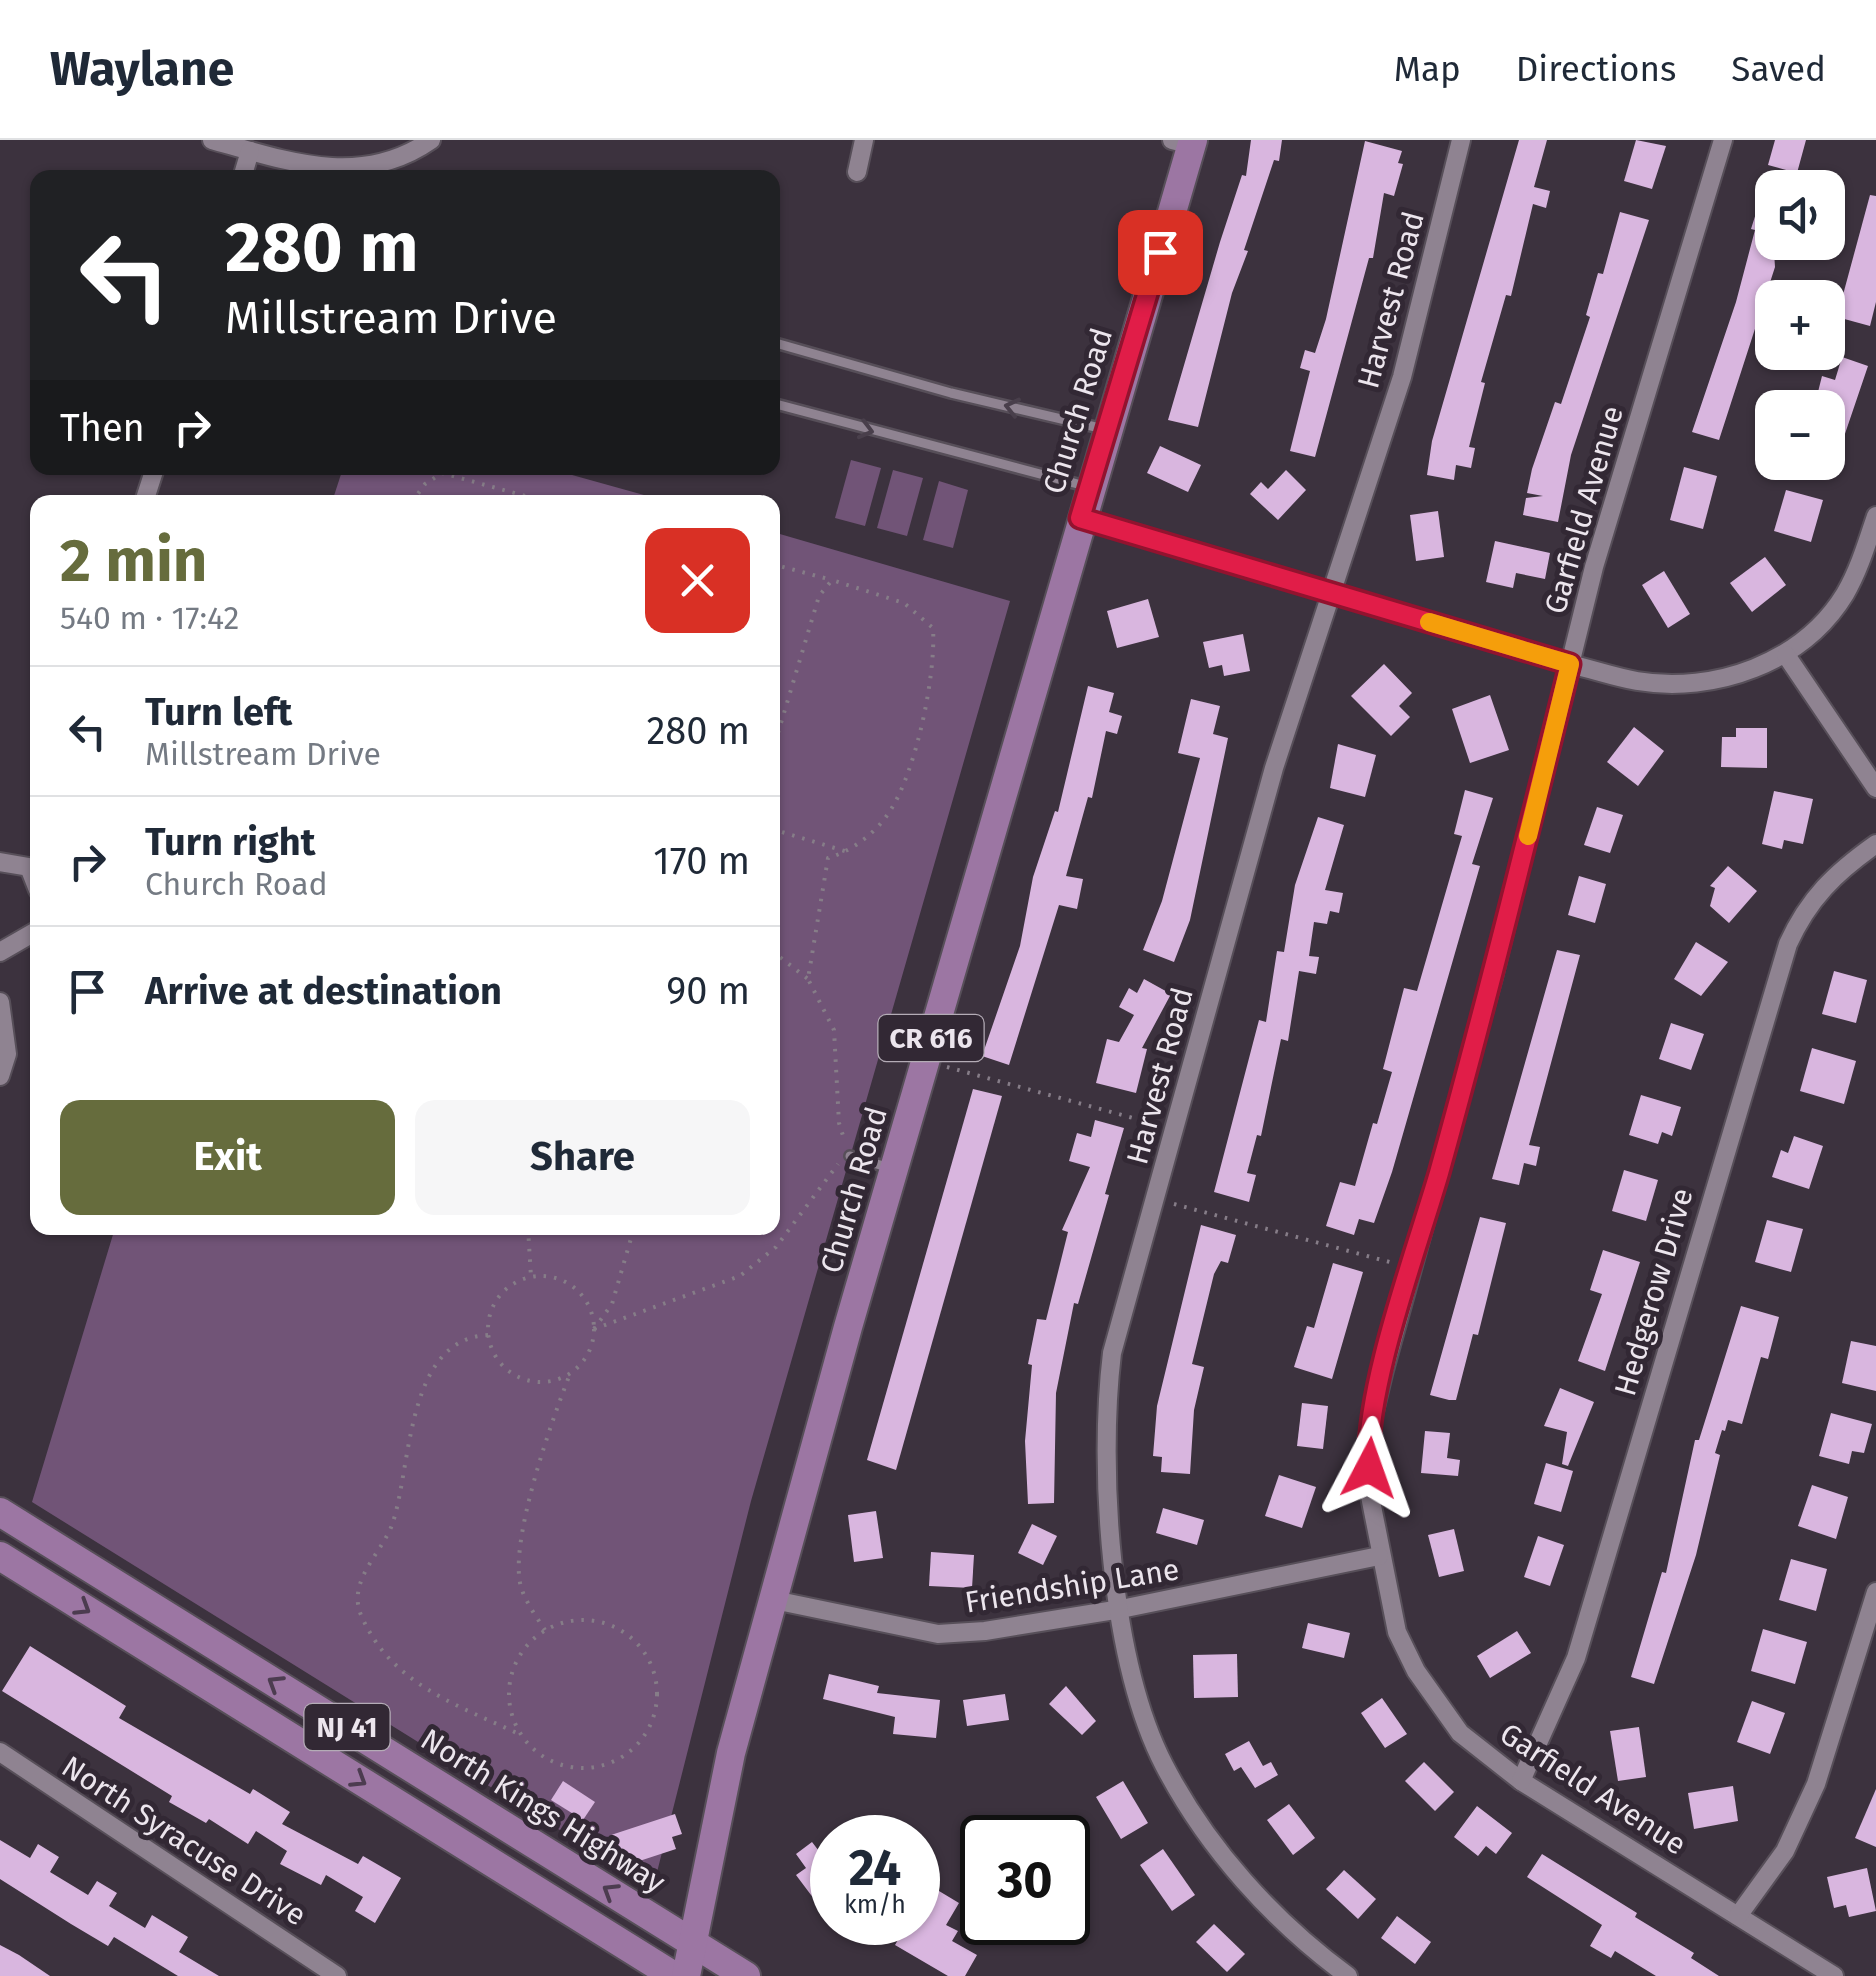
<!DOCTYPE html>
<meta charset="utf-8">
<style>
body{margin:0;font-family:"Fira Sans",sans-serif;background:#f6f6f7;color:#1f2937;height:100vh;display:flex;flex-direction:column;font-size:38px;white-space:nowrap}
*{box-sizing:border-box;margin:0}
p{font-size:32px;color:#747a83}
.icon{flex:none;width:55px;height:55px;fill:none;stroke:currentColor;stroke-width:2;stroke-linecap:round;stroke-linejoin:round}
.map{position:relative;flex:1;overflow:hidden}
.panel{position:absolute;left:30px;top:355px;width:750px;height:740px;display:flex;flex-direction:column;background:#fff;border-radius:20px;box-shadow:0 2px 8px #0004}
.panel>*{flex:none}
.banner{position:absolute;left:30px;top:30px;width:750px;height:305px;border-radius:20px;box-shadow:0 2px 8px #0004;background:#202124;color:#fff;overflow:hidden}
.buttons{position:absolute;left:1755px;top:30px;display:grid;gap:20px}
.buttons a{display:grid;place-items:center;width:90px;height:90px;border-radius:20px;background:#fff;box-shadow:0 2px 8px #0004;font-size:50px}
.speed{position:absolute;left:810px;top:1675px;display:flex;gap:20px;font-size:50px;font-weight:700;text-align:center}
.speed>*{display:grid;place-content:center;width:130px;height:130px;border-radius:50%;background:#fff;box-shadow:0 2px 8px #0004;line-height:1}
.speed small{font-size:25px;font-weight:400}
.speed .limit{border:5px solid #111;border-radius:15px;background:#fff;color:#111}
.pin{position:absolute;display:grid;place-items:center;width:85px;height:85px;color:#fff;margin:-42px;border-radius:20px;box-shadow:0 5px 15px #0006}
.me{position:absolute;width:110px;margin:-55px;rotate:4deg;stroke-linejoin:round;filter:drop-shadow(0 0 8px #0008)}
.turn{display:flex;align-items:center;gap:35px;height:210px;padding:0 30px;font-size:45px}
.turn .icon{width:130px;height:130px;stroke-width:2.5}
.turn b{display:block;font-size:70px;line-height:85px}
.then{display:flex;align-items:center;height:95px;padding:0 30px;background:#0003;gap:20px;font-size:38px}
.round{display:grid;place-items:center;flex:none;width:105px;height:105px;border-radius:20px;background:#f6f6f7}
.overview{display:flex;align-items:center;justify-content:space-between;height:170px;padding:0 30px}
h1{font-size:60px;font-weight:700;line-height:75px;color:#666c3d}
.action{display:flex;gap:20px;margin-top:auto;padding:20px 30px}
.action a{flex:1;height:115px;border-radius:20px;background:#666c3d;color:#fff;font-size:40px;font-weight:700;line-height:115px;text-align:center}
.action a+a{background:#f6f6f7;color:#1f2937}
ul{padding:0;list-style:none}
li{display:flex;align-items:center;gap:30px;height:130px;padding:0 30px;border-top:2px solid #e0e1e3}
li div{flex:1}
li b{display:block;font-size:38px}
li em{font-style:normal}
header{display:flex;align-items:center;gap:60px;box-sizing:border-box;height:140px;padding:0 50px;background:#fff;border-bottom:2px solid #e0e1e3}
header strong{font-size:48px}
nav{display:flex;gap:55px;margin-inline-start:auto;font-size:35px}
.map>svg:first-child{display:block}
</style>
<header>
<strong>Waylane</strong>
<nav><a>Map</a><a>Directions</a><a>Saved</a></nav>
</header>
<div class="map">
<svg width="1876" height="1836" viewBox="0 0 1876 1836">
<rect width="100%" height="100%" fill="#3c323e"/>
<!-- green -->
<g fill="#715477">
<path d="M851,320L881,328L865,386L835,378Z"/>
<path d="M343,328H547L669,362H332Z"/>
<path d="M893,330L923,338L907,396L877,388Z"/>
<path d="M939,341L968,350L953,408L923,400Z"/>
<path d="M773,392L1010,461L751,1361L653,1748L32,1362L115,1088H772Z"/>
</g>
<!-- building -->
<g fill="#d9b6df">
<path d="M1251,0H1282L1279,21L1274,20L1244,110L1248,111L1232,153L1198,287L1168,280L1220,102L1242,35L1246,36Z"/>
<path d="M1519,0H1547L1534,47L1550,51L1546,68L1533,64L1511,156L1506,155L1481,242L1485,243L1469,307L1475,308L1471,328L1456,325L1454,340L1427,335L1432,301Z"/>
<path d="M1636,0L1666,6L1652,49L1624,41Z"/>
<path d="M1775,0H1806L1797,33L1768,25Z"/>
<path d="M1365,1L1402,11L1398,23L1403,24L1394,56L1384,53L1373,118H1369L1315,317L1290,311L1310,231L1300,228L1305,210L1315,213L1326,179Z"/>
<path d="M1769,32L1775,127L1719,300L1692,292L1736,162L1755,90L1751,89Z"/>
<path d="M1870,55L1876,56V162L1870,186L1837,177Z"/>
<path d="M1620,72L1649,80L1571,315L1558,382L1523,375L1526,358L1543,356L1527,353L1532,329L1555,262L1561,264L1590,177L1586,175L1598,133L1603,134Z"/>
<path d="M1842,217L1868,226L1831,335H1828V255L1818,252L1822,236L1835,240Z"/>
<path d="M1160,306L1201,325L1188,352L1147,333Z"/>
<path d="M1684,327L1717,336L1703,389L1670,380Z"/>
<path d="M1286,330L1306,350L1278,380L1250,354L1261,342L1268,349Z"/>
<path d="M1786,350L1823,360L1811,402L1774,391Z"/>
<path d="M1438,371L1444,417L1416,421L1410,375Z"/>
<path d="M1495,401L1550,413L1545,439L1516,433L1513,448L1486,442Z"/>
<path d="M1765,417L1786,445L1752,472L1730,443Z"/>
<path d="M1664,431L1690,474L1668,488L1642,445Z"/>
<path d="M1148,459L1159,497L1117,508L1107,471Z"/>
<path d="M1243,494L1250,531L1224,536L1222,525L1209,528L1203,502Z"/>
<path d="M1384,524L1412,553L1399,566L1410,577L1391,596L1351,556Z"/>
<path d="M1088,546L1114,553L1109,572L1122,576L1117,594L1106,591L1092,658L1088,657L1066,736L1083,739L1077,769L1059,765L1009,925L982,916L1020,806L1033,737L1055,671L1058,672Z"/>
<path d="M1490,555L1509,610L1470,623L1452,569Z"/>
<path d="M1191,559L1220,566L1213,594L1228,598L1190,780L1174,822L1143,810L1162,761L1200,618L1178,613Z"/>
<path d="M1634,587L1664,611L1638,646L1607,622Z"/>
<path d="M1736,588H1767V628L1721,627L1722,597H1736Z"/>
<path d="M1338,604L1376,615L1365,657L1330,648Z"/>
<path d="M1465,650L1493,658L1472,724L1480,726L1392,1032L1374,1083L1359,1079L1354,1095L1326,1086L1340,1042L1355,1046L1373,983L1377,984L1392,932L1383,929L1404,848L1417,851L1462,696L1454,694Z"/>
<path d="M1774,651L1813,659L1803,704L1784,700L1782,709L1762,704Z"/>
<path d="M1597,667L1623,675L1610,713L1584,705Z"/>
<path d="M1318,677L1344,685L1325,750L1343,753L1339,773L1330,771L1327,784L1314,782L1309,816L1319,817L1316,834L1299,831L1288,901L1281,899L1261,996L1257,995L1247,1033L1256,1035L1249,1062L1214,1052L1259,880L1266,882L1277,811L1284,812L1295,745Z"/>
<path d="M1728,726L1757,751L1729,783L1710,766L1715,748L1710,746Z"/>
<path d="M1579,736L1606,744L1595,783L1568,775Z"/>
<path d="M1696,802L1728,822L1701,856L1674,839Z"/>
<path d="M1557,810L1580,815L1529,1005L1540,1007L1536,1026L1524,1023L1519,1045L1492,1039Z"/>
<path d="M1834,831L1867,840L1856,883L1822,874Z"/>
<path d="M1144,839L1171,854L1142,908L1147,909L1136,953L1096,943L1107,899L1119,902L1134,875L1119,867L1129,848L1137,853Z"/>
<path d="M1671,883L1704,894L1691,930L1659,919Z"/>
<path d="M1812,908L1856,921L1844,964L1800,951Z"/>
<path d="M973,949L1002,956L896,1330L867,1320Z"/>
<path d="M1641,955L1681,967L1672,996L1662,992L1658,1004L1629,995Z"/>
<path d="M1095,980L1124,988L1105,1054L1109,1055L1078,1164L1074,1163L1056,1253L1054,1363L1028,1364L1025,1301L1032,1225L1028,1224L1037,1179L1046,1180L1068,1092L1062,1090L1090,1027L1069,1021L1077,993L1091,997Z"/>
<path d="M1794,996L1823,1006L1809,1049L1772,1037L1781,1010L1788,1013Z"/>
<path d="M1624,1030L1658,1040L1646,1081L1612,1071Z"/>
<path d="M1480,1077L1506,1083L1478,1195L1473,1194L1456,1260H1449L1430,1255Z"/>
<path d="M1767,1080L1803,1089L1791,1132L1755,1122Z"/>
<path d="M1201,1085L1236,1095L1228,1123L1221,1121L1214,1134L1192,1224L1204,1227L1194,1270L1190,1334L1161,1332L1162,1317L1153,1316L1157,1266Z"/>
<path d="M1603,1110L1640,1122L1605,1231L1578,1221L1602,1154L1590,1150Z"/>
<path d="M1333,1123L1363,1132L1332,1239L1294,1227L1307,1186L1314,1188Z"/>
<path d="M1741,1166L1779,1177L1768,1219L1761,1217L1742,1284L1728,1280L1725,1291L1722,1290L1715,1313L1720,1315L1696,1415L1654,1544L1631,1537L1662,1432L1666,1433L1695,1300H1699Z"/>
<path d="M1851,1201L1876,1206V1251L1842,1243Z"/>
<path d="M1560,1248L1594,1262L1568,1326L1562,1324L1567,1292L1544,1286Z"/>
<path d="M1302,1263L1328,1266L1323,1309L1297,1306Z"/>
<path d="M1831,1273L1872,1284L1864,1313L1852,1311L1849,1324L1819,1316Z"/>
<path d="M1425,1291L1450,1293L1447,1318L1460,1320L1458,1336L1421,1333Z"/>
<path d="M1546,1323L1573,1331L1561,1372L1534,1364Z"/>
<path d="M1279,1335L1316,1347L1302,1388L1265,1376Z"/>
<path d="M1812,1345L1848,1357L1836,1399L1798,1386Z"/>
<path d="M1163,1368L1204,1380L1197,1405L1156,1393Z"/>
<path d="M876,1371L883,1418L854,1422L848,1375Z"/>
<path d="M1032,1384L1057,1396L1043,1425L1018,1413Z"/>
<path d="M1454,1389L1464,1431L1439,1437L1428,1395Z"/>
<path d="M1538,1396L1564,1405L1550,1446L1524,1437Z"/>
<path d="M931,1412L974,1415L972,1448L929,1446Z"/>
<path d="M1791,1419L1827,1429L1816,1471L1779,1460Z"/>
<path d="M1308,1483L1350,1493L1344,1518L1302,1508Z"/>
<path d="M1763,1489L1807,1502L1795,1544L1751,1531Z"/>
<path d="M1517,1491L1531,1513L1490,1538L1477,1516Z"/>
<path d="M30,1506L126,1566L119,1578L250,1654L253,1649L290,1672L282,1684L358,1724L363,1716L401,1738L375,1783L355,1771L363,1757L326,1735L321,1745L280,1724L287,1711L256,1691L248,1704L209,1679L206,1683L169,1662L172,1656L2,1551Z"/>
<path d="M1237,1514L1238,1557L1194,1558L1193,1515Z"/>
<path d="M829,1534L879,1546L877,1553L940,1560L936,1598L893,1594L895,1577L823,1559Z"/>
<path d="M1066,1546L1096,1581L1082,1595L1049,1564Z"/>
<path d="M1005,1554L1009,1580L967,1586L963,1560Z"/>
<path d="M1382,1558L1407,1594L1385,1608L1361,1573Z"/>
<path d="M1752,1561L1785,1573L1770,1614L1737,1602Z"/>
<path d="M1639,1587L1646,1637L1618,1641L1610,1591Z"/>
<path d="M1249,1601L1263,1626L1271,1622L1278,1635L1255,1648L1241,1627L1234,1631L1225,1614Z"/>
<path d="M1424,1622L1454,1652L1435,1671L1405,1641Z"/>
<path d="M563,1641L595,1662L583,1680L551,1660Z"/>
<path d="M1123,1641L1148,1683L1121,1699L1096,1657Z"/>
<path d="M1733,1646L1738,1681L1694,1689L1688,1653Z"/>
<path d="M1876,1649V1707L1855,1698Z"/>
<path d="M1289,1664L1315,1698L1293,1715L1267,1680Z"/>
<path d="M1477,1666L1512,1693L1496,1714L1486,1706L1478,1716L1454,1697Z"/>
<path d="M675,1674L682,1694L672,1697L676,1709L621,1727L611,1695Z"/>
<path d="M0,1700L30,1718L38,1704L59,1717L50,1732L88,1755L97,1741L117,1753L109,1766L145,1788L152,1775L188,1797L179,1812L219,1836H178L114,1797L108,1806L71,1784L0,1739Z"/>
<path d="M812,1702L822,1715L832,1708V1758L820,1767L796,1735L806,1728L796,1714Z"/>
<path d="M1163,1709L1195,1755L1172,1771L1140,1725Z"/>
<path d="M1542,1714L1637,1773L1635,1777L1694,1813L1691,1818L1719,1836H1656L1615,1811L1611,1818L1590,1806L1602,1785L1527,1737Z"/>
<path d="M1867,1728L1876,1771L1849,1777L1846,1765L1834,1768L1827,1737Z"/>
<path d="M1344,1730L1376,1759L1358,1779L1326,1749Z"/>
<path d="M929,1745L959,1763L946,1785L958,1791L952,1801L977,1815L965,1836H948L895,1805L908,1782H918V1765Z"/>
<path d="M1397,1776L1431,1802L1415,1824L1381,1798Z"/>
<path d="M1214,1784L1245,1814L1227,1832L1196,1802Z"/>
<path d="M0,1805L19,1815L50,1836H0Z"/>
</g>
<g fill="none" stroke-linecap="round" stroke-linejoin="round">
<!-- lane casing -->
<g stroke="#574f59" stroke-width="14">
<g id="lane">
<path d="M772,202L951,253L1104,289"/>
<path d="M772,263L1089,347"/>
<path d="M850,1016L890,1028"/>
</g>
</g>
<!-- street casing -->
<g stroke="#574f59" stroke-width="22">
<g id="street">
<path d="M212,0C286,21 361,49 431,0"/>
<path d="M1172,0L1192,5"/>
<path d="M1723,0L1594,427L1493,837L1384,1230L1367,1300L1370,1356L1397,1492L1416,1531L1460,1593L1521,1641L1834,1836"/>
<path d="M857,32L864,0"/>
<path d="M242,38L250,11"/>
<path d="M144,362L155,328"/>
<path d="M1080,378L1569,524C1592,529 1614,537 1637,541C1714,554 1803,523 1845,454C1859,430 1867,403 1876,376"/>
<path d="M1786,515L1876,648"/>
<path d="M0,722L29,727L38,750"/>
<path d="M0,812L38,790"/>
<path d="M0,862L7,914L0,936"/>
<path d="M774,1460L938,1494L985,1491L1121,1469L1379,1416"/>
<path d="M0,1612L337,1836"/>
<path d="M1521,1641L1576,1518L1788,804C1809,758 1835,733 1876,704"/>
<path d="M1738,1776L1785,1711L1816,1644L1876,1452"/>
<path d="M1348,1836C1273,1781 1207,1708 1164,1625C1110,1520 1098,1328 1112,1213L1274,628L1402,237L1461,0"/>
</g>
</g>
<!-- primary casing -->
<g stroke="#574f59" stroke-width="32">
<g id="primary">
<path d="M0,1372L746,1836"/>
<path d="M0,1416L674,1836"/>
<path d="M686,1836L731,1613L848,1187L1193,0"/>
</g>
</g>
<!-- path -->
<g stroke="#867d88" stroke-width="4" stroke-dasharray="2.5 8" stroke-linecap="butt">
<path d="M412,362L425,344L442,333L547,362"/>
<path d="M772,424L832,440"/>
<path d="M772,613L819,456L832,440L904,463L933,488C936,536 916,631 890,671C876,693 852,711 828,718L808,839L834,890L839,983L845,1002"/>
<path d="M772,689L848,712"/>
<path d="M772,811L808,839"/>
<path d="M947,927L1155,984"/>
<path d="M1174,1064L1397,1124"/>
<path d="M528,1088L531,1137"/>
<circle cx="541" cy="1189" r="53"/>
<path d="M594,1189L740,1136L776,1107L838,1024"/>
<path d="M594,1189L612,1164L634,1088"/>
<path d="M488,1195C405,1199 412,1328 392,1385C381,1414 347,1441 361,1475C391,1545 458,1565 521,1595"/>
<circle cx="583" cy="1554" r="74"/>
<path d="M545,1490C537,1478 527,1464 522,1450C506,1408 553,1277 570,1234"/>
</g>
<!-- lane -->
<use href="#lane" stroke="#8f8391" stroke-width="9"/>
<!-- street -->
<use href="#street" stroke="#8f8391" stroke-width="18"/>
<!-- primary -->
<use href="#primary" stroke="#9c76a3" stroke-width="28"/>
</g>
<!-- one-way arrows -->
<defs><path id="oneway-chevron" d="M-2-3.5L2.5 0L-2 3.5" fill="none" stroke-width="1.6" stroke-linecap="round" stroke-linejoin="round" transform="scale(2.5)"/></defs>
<g stroke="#493f4b">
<use href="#oneway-chevron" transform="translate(1012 267) rotate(-167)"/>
<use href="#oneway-chevron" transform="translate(866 290) rotate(15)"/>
</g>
<g stroke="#4c3c50">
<use href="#oneway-chevron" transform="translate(83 1468) rotate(32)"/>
<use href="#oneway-chevron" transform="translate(275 1543) rotate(-148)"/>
<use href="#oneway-chevron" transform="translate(359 1640) rotate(32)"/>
<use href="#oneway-chevron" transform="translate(610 1751) rotate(-148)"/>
</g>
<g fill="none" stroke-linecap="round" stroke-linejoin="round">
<!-- route casing -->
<g stroke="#92132f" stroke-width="25">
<path id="route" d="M1160,112L1080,378L1570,524C1528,694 1486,864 1439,1033C1416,1112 1364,1251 1369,1328"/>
</g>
<!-- route -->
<use href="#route" stroke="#e11d48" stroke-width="18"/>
<!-- slow -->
<path stroke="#f59e0b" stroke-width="18" d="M1429,482L1570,524L1528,696"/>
</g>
<g text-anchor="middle" stroke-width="10" stroke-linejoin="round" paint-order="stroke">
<!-- shield labels -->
<g fill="#322834" stroke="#b4acb6" stroke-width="2.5">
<rect x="878.5" y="875" width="105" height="46" rx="8"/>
<rect x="304.5" y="1564" width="85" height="46" rx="8"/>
</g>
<g font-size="28" font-weight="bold" fill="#ece5ed">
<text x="931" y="908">CR 616</text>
<text x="347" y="1597">NJ 41</text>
</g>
<!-- street labels -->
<g font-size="30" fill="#ece5ed" stroke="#322834">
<text transform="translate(1391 160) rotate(-75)" y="10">Harvest Road</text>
<text transform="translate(1078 271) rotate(-73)" y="10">Church Road</text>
<text transform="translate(1584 370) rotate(-74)" y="10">Garfield Avenue</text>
<text transform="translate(1160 936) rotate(-75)" y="10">Harvest Road</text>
<text transform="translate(854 1050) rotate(-74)" y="10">Church Road</text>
<text transform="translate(1654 1152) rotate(-74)" y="10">Hedgerow Drive</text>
<text transform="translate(1072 1446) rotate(-9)" y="10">Friendship Lane</text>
<text transform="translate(1593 1649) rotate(33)" y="10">Garfield Avenue</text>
<text transform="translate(543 1671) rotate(32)" y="10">North Kings Highway</text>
<text transform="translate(184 1701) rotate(33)" y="10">North Syracuse Drive</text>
</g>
</g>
</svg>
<div class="buttons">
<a><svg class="icon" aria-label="sound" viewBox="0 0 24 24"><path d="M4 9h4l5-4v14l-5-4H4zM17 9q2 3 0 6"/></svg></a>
<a>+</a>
<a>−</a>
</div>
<div class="speed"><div>24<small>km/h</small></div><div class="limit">30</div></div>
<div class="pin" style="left:1160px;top:112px;background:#d93025"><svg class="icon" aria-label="arrive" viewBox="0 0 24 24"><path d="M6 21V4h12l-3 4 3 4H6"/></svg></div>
<svg class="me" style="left:1369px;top:1328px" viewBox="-20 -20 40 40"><path d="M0-17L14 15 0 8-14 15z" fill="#e11d48" stroke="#fff" stroke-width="4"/></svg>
<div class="banner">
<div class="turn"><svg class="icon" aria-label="left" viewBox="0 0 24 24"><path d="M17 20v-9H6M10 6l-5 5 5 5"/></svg><div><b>280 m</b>Millstream Drive</div></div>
<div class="then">Then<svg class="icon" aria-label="right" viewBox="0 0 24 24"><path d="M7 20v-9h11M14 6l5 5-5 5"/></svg></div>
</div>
<section class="panel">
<div class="overview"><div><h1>2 min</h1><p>540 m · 17:42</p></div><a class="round" style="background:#d93025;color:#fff"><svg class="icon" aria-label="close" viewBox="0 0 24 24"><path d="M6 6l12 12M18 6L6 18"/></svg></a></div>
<ul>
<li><svg class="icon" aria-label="left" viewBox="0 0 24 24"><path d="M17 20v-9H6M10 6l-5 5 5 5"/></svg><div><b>Turn left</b><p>Millstream Drive</p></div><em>280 m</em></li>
<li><svg class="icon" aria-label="right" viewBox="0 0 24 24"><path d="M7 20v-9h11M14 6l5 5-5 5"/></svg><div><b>Turn right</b><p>Church Road</p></div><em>170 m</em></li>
<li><svg class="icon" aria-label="arrive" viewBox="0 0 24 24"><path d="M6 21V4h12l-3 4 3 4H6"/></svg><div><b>Arrive at destination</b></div><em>90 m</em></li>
</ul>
<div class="action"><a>Exit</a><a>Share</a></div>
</section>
</div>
